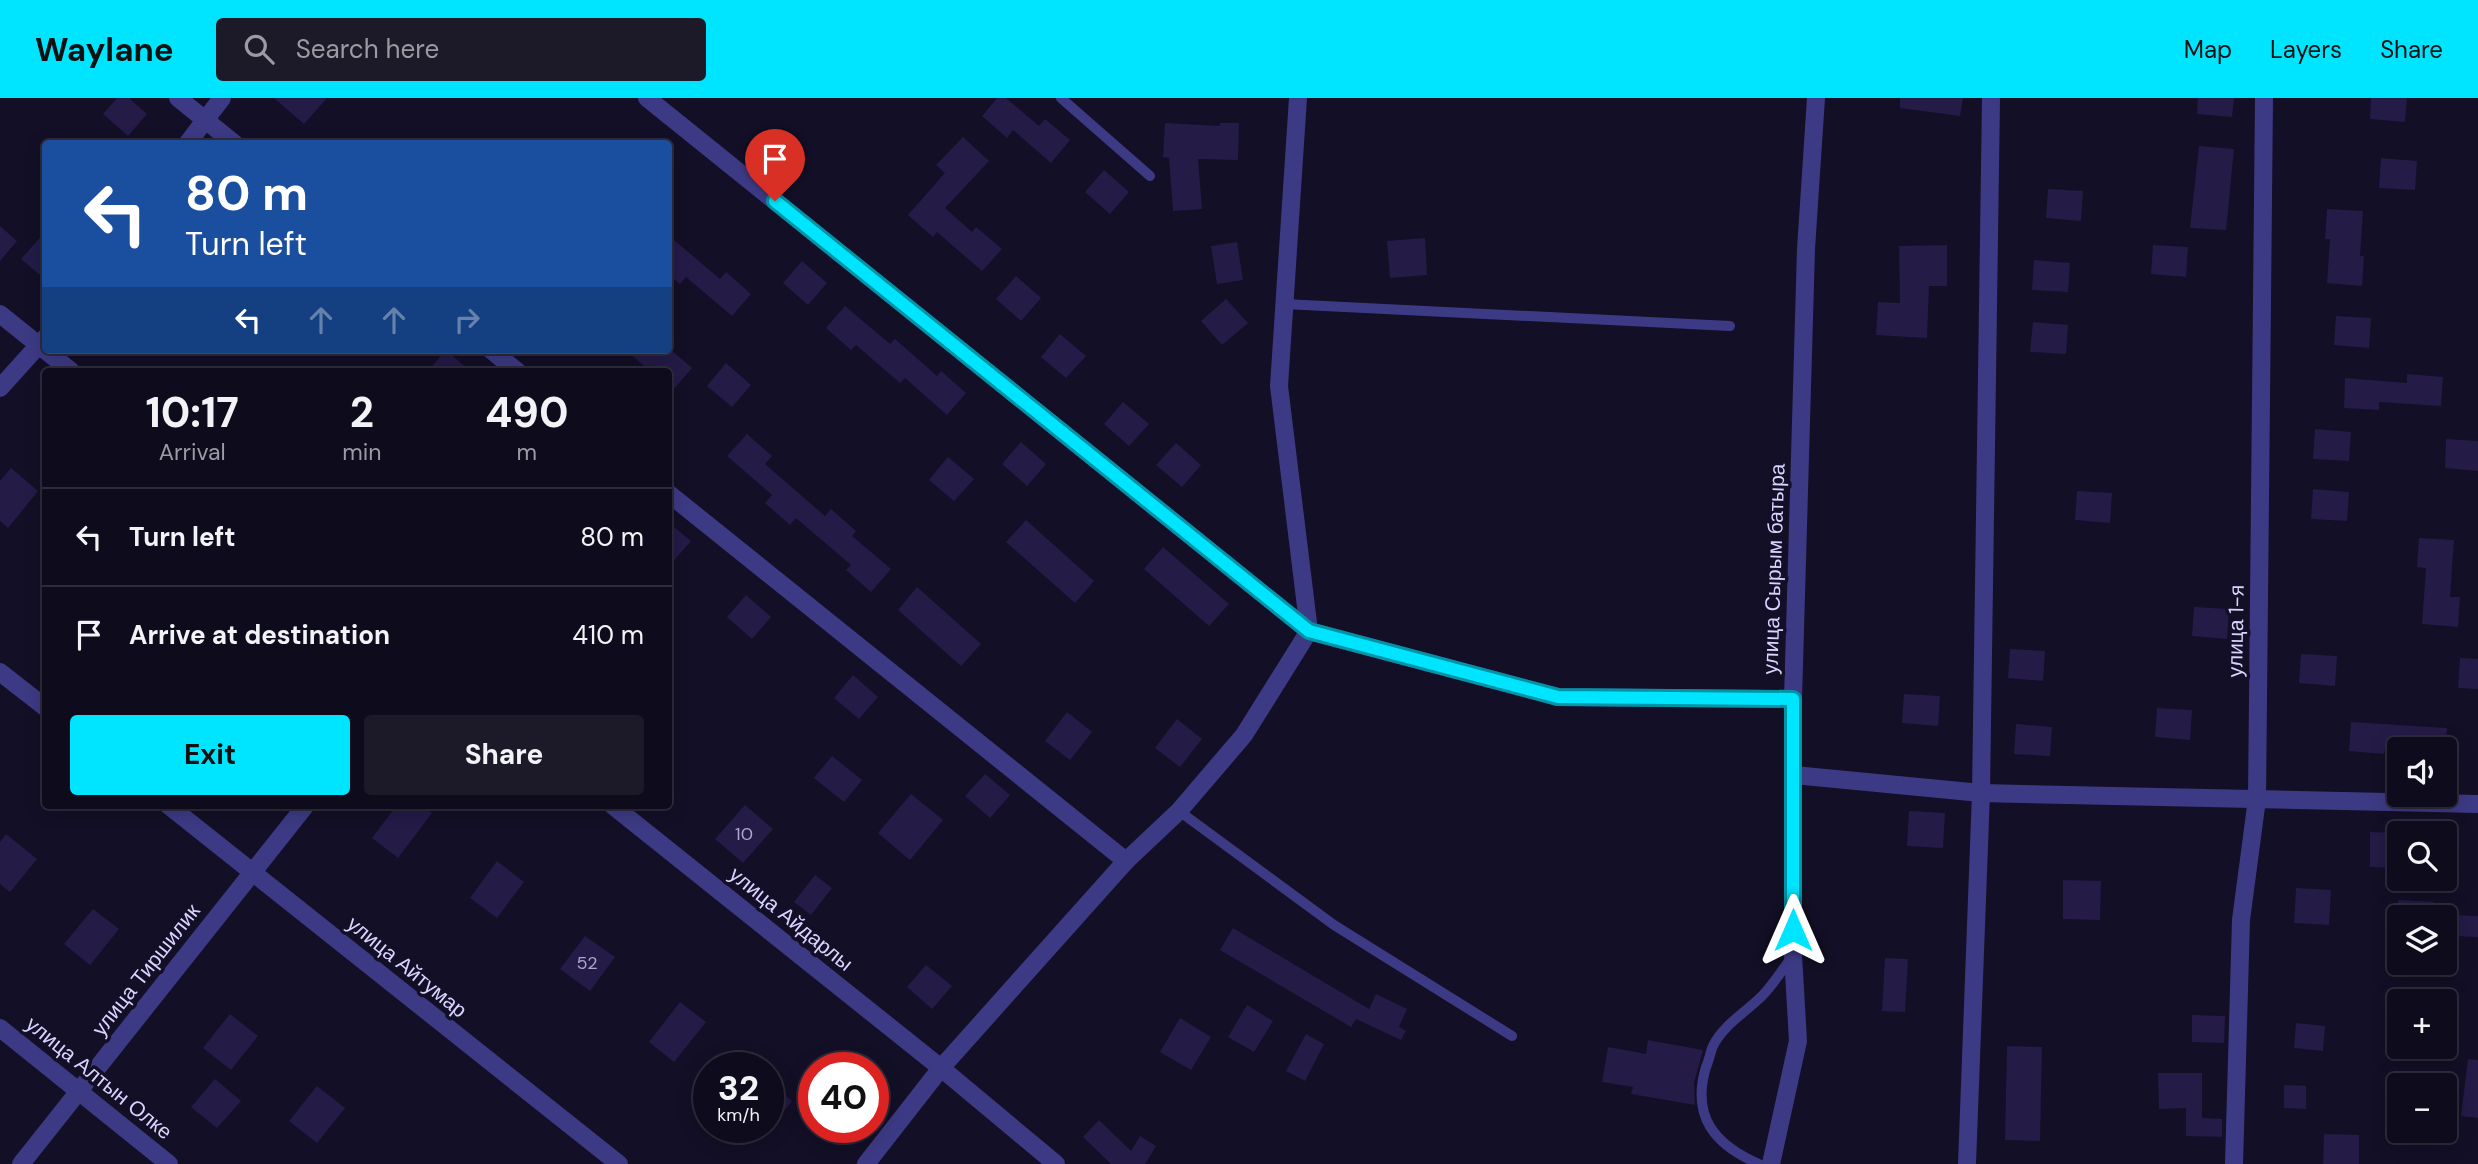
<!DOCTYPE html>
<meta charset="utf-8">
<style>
body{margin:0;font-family:"DM Sans",sans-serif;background:#1c1929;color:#f1f3f6;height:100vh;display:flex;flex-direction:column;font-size:26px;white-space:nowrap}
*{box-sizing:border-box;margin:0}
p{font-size:23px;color:#9b9ba3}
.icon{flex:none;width:38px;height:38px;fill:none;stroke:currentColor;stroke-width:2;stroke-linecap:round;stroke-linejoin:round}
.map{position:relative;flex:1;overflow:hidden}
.drawer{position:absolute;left:42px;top:270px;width:630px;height:441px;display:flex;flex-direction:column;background:#0e0b1c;border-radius:7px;box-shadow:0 4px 18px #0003,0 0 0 2px #2e2b3b}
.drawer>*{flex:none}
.guide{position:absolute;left:42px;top:42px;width:630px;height:214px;border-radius:7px;box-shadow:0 4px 18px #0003,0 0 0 2px #2e2b3b;background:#1a4fa0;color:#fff;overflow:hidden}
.tools{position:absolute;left:2387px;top:639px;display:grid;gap:14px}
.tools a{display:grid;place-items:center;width:70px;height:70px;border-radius:7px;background:#0e0b1c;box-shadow:0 4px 18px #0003,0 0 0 2px #2e2b3b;font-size:35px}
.speed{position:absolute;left:693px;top:954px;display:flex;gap:14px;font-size:35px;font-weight:700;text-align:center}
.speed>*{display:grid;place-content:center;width:91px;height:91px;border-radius:50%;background:#0e0b1c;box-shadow:0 4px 18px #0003,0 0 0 2px #2e2b3b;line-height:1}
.speed small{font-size:18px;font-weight:400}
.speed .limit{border:10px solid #d22;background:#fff;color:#111}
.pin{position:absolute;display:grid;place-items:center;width:60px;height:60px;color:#fff;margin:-72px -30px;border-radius:50% 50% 50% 0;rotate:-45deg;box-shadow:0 0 7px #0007}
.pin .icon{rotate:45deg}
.me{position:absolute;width:77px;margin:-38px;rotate:0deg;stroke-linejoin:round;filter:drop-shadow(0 0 5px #0008)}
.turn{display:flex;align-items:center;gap:24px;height:147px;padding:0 28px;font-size:32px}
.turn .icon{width:91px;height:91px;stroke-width:2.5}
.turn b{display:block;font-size:49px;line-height:60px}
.lanes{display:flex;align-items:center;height:66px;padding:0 28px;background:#0003;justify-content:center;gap:35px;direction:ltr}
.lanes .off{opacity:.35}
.eta{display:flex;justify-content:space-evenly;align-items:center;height:119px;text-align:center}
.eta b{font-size:42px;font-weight:700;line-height:49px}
.cta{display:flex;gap:14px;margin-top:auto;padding:14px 28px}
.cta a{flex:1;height:80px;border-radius:7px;background:#00e5ff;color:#111;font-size:28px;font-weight:700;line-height:80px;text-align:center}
.cta a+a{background:#1c1929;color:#f1f3f6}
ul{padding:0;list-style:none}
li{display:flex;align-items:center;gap:21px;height:98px;padding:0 28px;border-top:2px solid #2e2b3b}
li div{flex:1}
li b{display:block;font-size:26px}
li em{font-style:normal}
header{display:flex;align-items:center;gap:42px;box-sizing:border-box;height:98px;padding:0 35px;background:#00e5ff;color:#111}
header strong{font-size:33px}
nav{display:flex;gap:38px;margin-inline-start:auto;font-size:24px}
.search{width:490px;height:63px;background:#1c1929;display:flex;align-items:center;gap:18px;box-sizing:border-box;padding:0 24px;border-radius:7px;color:#9b9ba3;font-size:26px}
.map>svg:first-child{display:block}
</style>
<header>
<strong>Waylane</strong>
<div class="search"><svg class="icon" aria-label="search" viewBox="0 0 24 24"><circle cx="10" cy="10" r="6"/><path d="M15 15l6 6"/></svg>Search here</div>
<nav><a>Map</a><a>Layers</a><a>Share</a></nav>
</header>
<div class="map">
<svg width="2478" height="1066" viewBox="0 0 2478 1066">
<rect width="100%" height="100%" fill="#130f26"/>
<!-- building -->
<g fill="#241b47">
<path d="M117,0H129L147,16L128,38L103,16Z"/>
<path d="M274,0H327L304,26Z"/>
<path d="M997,0H1006L1039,28L1045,21L1070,42L1051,65L1013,32L1007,40L982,18Z"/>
<path d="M1900,0H1963L1960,18L1900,10Z"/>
<path d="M2198,0H2234L2232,19L2197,16Z"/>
<path d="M2371,0H2407L2405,24L2370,21Z"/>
<path d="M1165,25L1220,28V25H1239L1238,62L1198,61L1202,111L1173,113L1169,60L1163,59Z"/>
<path d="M963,39L989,63L945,110L972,134L976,129L1002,151L982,173L937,134L933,139L908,117L945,75L936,67Z"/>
<path d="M2199,48L2234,51L2226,132L2190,130Z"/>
<path d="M2381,60L2417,63L2415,92L2379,90Z"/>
<path d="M1104,72L1129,94L1110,116L1085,94Z"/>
<path d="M2048,91L2083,93L2081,123L2046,120Z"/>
<path d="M2327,111L2363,113L2360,158H2364L2362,188L2327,185L2330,141H2325Z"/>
<path d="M0,128L17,143L0,163Z"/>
<path d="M46,133V182L21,161Z"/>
<path d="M668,137L720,181L726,174L751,196L732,218L686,179L680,186L668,176Z"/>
<path d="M1425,140L1427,177L1390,180L1387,143Z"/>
<path d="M1237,144L1243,182L1217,186L1211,148Z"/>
<path d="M1947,147V188H1929L1927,240L1876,237L1878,204L1900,205L1899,148Z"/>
<path d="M2153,147L2188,149L2186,179L2151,176Z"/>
<path d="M2034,162L2070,165L2068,194L2032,192Z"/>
<path d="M802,163L827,185L808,207L783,185Z"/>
<path d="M1016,178L1041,200L1021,223L996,201Z"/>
<path d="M1226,201L1248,225L1222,247L1201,223Z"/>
<path d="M845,208L890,246L895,241L937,278L941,273L966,295L947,317L905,280L900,285L856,247L851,252L826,230Z"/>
<path d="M2336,218L2371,220L2369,250L2334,247Z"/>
<path d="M2033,224L2068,227L2066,256L2030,254Z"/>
<path d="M1060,236L1086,258L1066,280L1041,259Z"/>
<path d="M446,252L470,273H428Z"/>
<path d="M626,252H671L692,270L668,298V273H650Z"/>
<path d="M726,265L751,287L732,309L707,288Z"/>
<path d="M2407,276L2443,279L2441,308L2379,304V312L2344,310L2345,280L2407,285Z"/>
<path d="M1123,304L1149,326L1129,348L1104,326Z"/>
<path d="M2315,331L2351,334L2349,363L2313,361Z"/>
<path d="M747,336L772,358L765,366L825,418L831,411L856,433L852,438L891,471L871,494L846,472L851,467L796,420L790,427L765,405L772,397L727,358Z"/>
<path d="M2446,341L2478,343V373L2445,370Z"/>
<path d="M1021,344L1046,366L1027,388L1002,366Z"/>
<path d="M1176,345L1201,367L1182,389L1156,367Z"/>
<path d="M948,359L974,381L954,403L929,382Z"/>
<path d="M11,370L38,393L8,430L0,423V383Z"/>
<path d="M2313,391L2349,394L2347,423L2311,421Z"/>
<path d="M2077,393L2112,395L2110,425L2075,422Z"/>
<path d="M1026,422L1094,483L1075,505L1006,444Z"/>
<path d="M668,424L691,443L668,469Z"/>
<path d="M2419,440L2454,442L2450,499H2460L2458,529L2422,526L2426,470L2417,469Z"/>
<path d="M1163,449L1229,506L1209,528L1144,471Z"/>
<path d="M917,489L981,546L961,568L898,512Z"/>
<path d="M746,497L771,519L752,541L727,519Z"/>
<path d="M2194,509L2229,511L2227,541L2192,538Z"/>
<path d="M2010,551L2045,553L2043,583L2008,580Z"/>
<path d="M2301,556L2337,558L2335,588L2299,585Z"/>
<path d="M2460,560L2478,561V591L2458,590Z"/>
<path d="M853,577L878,599L859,621L834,600Z"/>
<path d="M1904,596L1940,598L1938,628L1902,625Z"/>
<path d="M2157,610L2192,612L2190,642L2155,639Z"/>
<path d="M1067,614L1092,634L1070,662L1045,643Z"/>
<path d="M1177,621L1202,641L1180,669L1155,650Z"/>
<path d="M2351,624L2447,630L2445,651H2385L2384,656L2349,653Z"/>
<path d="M2016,626L2052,629L2050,658L2014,656Z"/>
<path d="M832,658L862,682L844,704L814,680Z"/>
<path d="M985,676L1010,697L990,720L965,698Z"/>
<path d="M911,696L943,722L910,762L878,735Z"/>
<path d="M397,707H421L432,715L398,760L372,740Z"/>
<path d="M745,707L773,731L743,765L715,741Z"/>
<path d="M1909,713L1945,715L1943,750L1907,748Z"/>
<path d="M2370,734L2399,735V770L2370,769Z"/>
<path d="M6,736L37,761L10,794L0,786V744Z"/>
<path d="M497,763L524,784L497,820L470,800Z"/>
<path d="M815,777L832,790L811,817L794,804Z"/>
<path d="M2063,782L2101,783L2100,822L2063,821Z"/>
<path d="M2296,790L2331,792L2329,827L2294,825Z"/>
<path d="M2398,802L2434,804L2433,819H2397Z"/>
<path d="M93,811L119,831L90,867L64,846Z"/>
<path d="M2456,817L2478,818V839L2455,838Z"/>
<path d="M1233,830L1369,911L1376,896L1407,911L1399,929L1406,933L1401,942L1356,921L1351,929L1220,852Z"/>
<path d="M585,838L615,859L590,893L560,871Z"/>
<path d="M1885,860L1908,861L1905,914L1882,913Z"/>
<path d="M926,867L952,888L932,911L907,889Z"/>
<path d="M680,904L706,924L674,964L649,944Z"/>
<path d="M1247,907L1273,923L1254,954L1228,939Z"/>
<path d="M230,916L258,938L231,972L203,950Z"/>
<path d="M2192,917L2225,918L2224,945L2192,944Z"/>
<path d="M1180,920L1211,939L1191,972L1160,954Z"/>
<path d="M2296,925L2325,928L2323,953L2294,950Z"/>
<path d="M1306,936L1324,946L1305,983L1286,973Z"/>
<path d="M1648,942L1703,952L1694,985L1695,1007L1631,996L1633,989L1602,984L1608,949L1646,956Z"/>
<path d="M2007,948L2042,949L2040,1043L2005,1042Z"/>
<path d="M2468,961L2478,962V1020L2461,1018Z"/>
<path d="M2158,975H2202V1020L2222,1021V1039L2186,1038V1010L2159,1011Z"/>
<path d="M215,981L241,1003L217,1030L191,1009Z"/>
<path d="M768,984L792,1003L768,1033Z"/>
<path d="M2284,987L2306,988V1011L2284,1010Z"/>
<path d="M317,988L345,1010L317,1045L289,1023Z"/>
<path d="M1099,1022L1131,1053L1140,1038L1156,1048L1145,1066H1111L1083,1039Z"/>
<path d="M2324,1036L2359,1037V1066H2323Z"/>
</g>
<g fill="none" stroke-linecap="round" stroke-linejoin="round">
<!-- service -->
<g stroke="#3d3a85" stroke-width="10">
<path d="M1061,0L1150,78"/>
<path d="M1284,206L1730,228"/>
<path d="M1179,713L1334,827L1512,938"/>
<path d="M1759,1066C1715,1047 1691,1019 1706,969C1709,963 1710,955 1713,948C1723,927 1746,914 1762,898C1773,887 1782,872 1792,859"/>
</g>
<!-- minor -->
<g stroke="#3d3a85" stroke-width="18">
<path d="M178,0L235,46"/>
<path d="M647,0L1309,533L1558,599L1793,601"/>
<path d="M187,46L222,0"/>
<path d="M0,216L71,273"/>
<path d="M491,252L517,273"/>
<path d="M0,290L46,239"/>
<path d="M668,395L1126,763"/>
<path d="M0,574L46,610"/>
<path d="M1794,677L1981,695L2478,706"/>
<path d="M168,707L619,1066"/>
<path d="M612,707L941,970L1056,1066"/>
<path d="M0,930L169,1066"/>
<path d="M21,1066L306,707"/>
<path d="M866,1066L941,970L1126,763L1179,713L1244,637L1309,533L1279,288L1298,0"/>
<path d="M1967,1066L1981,695L1991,0"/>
<path d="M2234,1066L2241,822L2257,701L2264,0"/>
</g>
<!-- tertiary -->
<path stroke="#3d3a85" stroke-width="18" d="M1771,1066L1798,943L1793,857V601L1806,151L1816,0"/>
</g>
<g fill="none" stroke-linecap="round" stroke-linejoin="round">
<!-- route casing -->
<g stroke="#0095a6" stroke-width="18">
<path id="route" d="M775,103L1309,533L1558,599L1793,601V832"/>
</g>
<!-- route -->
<use href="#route" stroke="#00e5ff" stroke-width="12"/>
</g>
<g text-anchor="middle" stroke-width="7" stroke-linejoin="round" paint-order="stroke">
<!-- number labels -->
<g font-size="18" fill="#aca6d1">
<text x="744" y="742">10</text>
<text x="587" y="871">52</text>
</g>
<!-- street labels -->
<g font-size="21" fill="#d9d4ff" stroke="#130f26">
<text transform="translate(1774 471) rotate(-88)" y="7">улица Сырым батыра</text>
<text transform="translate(2236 533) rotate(-89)" y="7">улица 1-я</text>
<text transform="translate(791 821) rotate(39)" y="7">улица Айдарлы</text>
<text transform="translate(407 869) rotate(39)" y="7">улица Айтумар</text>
<text transform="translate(146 872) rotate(-52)" y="7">улица Тиршилик</text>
<text transform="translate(99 980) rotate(39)" y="7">улица Алтын Олке</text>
</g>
</g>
</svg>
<div class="tools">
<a><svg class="icon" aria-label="sound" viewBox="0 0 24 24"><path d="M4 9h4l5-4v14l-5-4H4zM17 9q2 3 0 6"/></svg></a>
<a><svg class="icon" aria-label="search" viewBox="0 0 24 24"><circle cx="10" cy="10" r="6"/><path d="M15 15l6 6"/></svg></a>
<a><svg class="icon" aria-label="layers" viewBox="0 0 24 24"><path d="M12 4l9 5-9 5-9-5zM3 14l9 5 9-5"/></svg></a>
<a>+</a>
<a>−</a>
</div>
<div class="speed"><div>32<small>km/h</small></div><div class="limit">40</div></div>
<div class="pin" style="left:775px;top:103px;background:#d93025"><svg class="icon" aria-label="arrive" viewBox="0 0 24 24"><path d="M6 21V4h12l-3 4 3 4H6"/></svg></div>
<svg class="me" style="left:1793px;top:832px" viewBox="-20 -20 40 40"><path d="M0-17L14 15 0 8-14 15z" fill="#00e5ff" stroke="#fff" stroke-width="4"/></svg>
<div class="guide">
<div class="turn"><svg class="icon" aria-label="left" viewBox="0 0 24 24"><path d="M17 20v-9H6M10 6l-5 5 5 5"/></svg><div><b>80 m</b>Turn left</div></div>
<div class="lanes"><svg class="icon" aria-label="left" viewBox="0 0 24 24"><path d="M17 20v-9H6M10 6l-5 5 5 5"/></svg><svg class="icon off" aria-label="ahead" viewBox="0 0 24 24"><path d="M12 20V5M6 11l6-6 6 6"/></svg><svg class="icon off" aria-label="ahead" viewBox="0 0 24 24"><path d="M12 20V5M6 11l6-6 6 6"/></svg><svg class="icon off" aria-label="right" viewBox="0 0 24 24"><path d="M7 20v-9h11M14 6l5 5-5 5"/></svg></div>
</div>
<section class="drawer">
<div class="eta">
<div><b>10:17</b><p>Arrival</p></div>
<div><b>2</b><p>min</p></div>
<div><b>490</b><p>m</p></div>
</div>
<ul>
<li><svg class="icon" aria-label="left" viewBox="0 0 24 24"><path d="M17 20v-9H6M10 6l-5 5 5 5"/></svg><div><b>Turn left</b></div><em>80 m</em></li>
<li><svg class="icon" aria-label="arrive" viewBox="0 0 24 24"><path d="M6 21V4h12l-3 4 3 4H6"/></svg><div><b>Arrive at destination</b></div><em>410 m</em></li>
</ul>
<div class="cta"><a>Exit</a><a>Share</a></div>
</section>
</div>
